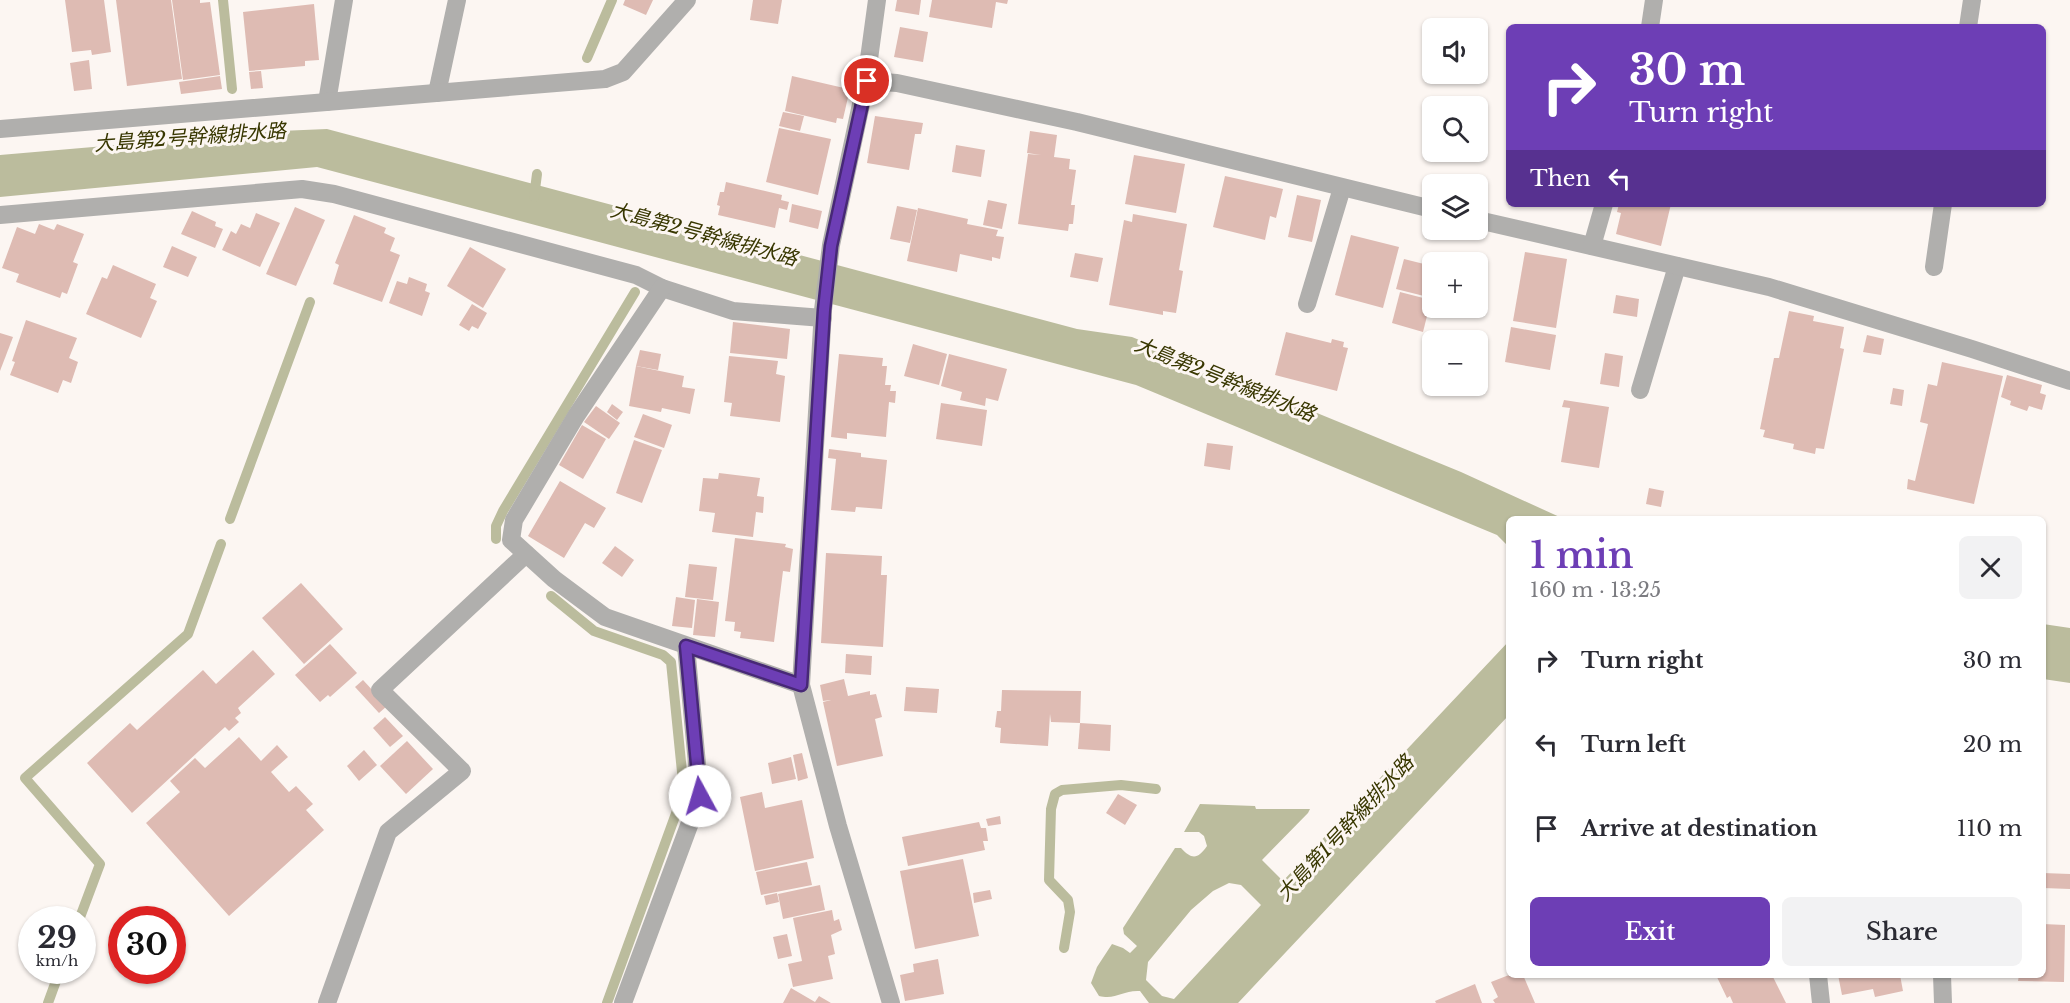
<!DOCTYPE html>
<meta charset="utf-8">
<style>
body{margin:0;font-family:"Libre Baskerville","Noto Sans JP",serif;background:#f2f2f3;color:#2b2b33;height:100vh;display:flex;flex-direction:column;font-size:22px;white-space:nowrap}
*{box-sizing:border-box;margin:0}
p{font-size:20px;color:#7c7c81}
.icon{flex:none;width:33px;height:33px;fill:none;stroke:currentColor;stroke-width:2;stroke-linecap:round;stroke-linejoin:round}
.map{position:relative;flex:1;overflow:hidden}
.side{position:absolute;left:1506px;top:516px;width:540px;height:462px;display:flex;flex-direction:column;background:#fff;border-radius:9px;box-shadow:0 2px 4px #0004}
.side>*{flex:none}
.banner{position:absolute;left:1506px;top:24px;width:540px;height:183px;border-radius:9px;box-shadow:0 2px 4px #0004;background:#6d3eb5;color:#fff;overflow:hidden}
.controls{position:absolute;left:1422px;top:18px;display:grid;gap:12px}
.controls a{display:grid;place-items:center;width:66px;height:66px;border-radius:9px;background:#fff;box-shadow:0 2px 4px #0004;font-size:30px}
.speed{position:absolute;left:18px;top:906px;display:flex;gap:12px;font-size:30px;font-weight:700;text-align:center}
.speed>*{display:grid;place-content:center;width:78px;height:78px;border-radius:50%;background:#fff;box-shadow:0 2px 4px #0004;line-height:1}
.speed small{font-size:15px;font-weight:400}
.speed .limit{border:9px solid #d22;background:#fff;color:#111}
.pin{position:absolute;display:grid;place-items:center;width:51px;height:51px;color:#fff;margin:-26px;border:3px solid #fff;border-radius:50%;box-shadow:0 2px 6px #0007}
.me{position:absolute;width:66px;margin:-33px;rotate:354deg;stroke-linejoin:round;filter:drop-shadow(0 0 4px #0008)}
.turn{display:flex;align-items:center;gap:21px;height:126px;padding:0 24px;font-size:27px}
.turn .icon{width:78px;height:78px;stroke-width:2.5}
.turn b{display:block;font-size:42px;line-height:51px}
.then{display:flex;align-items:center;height:57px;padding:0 24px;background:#0003;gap:12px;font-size:22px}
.round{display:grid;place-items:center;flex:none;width:63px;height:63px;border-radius:9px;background:#f2f2f3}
.head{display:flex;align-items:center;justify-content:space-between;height:102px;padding:0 24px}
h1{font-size:36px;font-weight:600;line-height:45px;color:#6d3eb5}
.cta{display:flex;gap:12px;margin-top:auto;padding:12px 24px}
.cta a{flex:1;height:69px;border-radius:9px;background:#6d3eb5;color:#fff;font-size:24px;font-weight:600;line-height:69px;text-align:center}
.cta a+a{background:#f2f2f3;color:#2b2b33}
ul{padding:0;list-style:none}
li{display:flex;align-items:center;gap:18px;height:84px;padding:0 24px}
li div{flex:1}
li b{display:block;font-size:22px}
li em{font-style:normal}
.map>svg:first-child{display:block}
</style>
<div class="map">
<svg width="2070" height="1003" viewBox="0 0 2070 1003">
<rect width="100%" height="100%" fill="#fcf6f2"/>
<!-- water -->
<g fill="#bbbc9d" fill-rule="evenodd">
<path d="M327,129L1077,329L1132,337L1461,472L1564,519H1509V547L1497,535L1136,385L317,167L0,197V155L280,131Z"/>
<path d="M2043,624L2070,628V683L2043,679Z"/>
<path d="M1509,641V715L1238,1003H1149L1140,991C1122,990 1117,1000 1099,996L1091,983L1097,967L1112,944L1123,948L1130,953L1137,946L1124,934L1123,928L1175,848H1181C1192,860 1198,859 1207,846L1204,836L1199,832H1184L1200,804L1255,806L1256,809H1310L1308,813L1262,860L1283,881ZM1229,883L1241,885L1261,905L1174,999L1162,996L1146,980L1148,962L1191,910L1213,891Z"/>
</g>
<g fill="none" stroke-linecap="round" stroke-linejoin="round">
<!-- stream -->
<g stroke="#bbbc9d" stroke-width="10">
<path d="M223,0L232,89"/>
<path d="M587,58L612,0"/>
<path d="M534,197L537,174"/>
<path d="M230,519L310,302"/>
<path d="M496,539V526L503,511L635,292"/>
<path d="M551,596L594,631L663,655L671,662L683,782L682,797L607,1003"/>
<path d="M79,920L100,864L25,778L188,634L221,544"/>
<path d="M1064,948L1070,912L1068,900L1049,880L1051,809L1055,794L1062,790L1121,785L1156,789"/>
<path d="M48,1003L60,970"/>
</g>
</g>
<!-- building -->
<g fill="#debbb3">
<path d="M65,0H104L111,52L92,55L91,50L72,52Z"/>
<path d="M116,0H171L182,79L127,86Z"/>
<path d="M172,0H200V3L210,2L220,75L183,80Z"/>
<path d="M625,0H653L646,15L623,5Z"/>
<path d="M753,0H782L778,24L750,20Z"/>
<path d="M897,0H921L919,15L895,11Z"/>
<path d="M932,0H1008L1007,4L996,2L992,28L929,17Z"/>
<path d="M314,4L319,60L305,61V66L249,71L243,12Z"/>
<path d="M900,27L928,32L923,62L894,57Z"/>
<path d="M89,60L92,89L74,91L70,63Z"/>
<path d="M261,71L263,88L251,89L249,72Z"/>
<path d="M220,76L222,89L181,94L179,82Z"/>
<path d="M792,76L844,88L843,92L849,93L843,119L837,118L836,123L785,111Z"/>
<path d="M783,112L804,116L800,131L779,126Z"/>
<path d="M875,116L923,123L921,134H915L909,170L867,163Z"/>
<path d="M779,128L831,139L818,195L766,182Z"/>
<path d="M1030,131L1057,135L1054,157L1070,159L1069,169L1076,170L1071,205H1075L1073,224H1069L1068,231L1018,224L1028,154L1041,155L1027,153Z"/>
<path d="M956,145L985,150L981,177L952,172Z"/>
<path d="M1134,155L1185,164L1176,213L1125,204Z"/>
<path d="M1225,176L1283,189L1276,218L1270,216L1265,240L1213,227Z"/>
<path d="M726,182L782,195L781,200L789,202L787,210L779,208L775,228L718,215L720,206L717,205L720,192H724Z"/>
<path d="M1297,195L1321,200L1312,242L1288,237Z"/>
<path d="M988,200L1007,204L1002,229L983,225Z"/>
<path d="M792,204L822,211L818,229L789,222Z"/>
<path d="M1619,204H1671L1661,246L1616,234L1621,213L1617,212Z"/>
<path d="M897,206L917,210L910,243L890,239Z"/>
<path d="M295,207L325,220L296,286L266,274Z"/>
<path d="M918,208L968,219L967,224L998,230L996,236L1004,237L1000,259L992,257V261L960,254L957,272L907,261Z"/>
<path d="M192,211L216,222L215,226L223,229L215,248L181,234Z"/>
<path d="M256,213L280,223L260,267L222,250L231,231L236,234L241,224L250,228Z"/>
<path d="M1133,214L1187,224L1179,270L1183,271L1176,313L1163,311V315L1109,305L1124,220L1132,222Z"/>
<path d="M354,215L386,228L384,233L395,238L390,251L400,255L382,302L333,284L339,265L335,263Z"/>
<path d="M39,224L54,230L57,224L84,234L73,262L78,264L67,294L62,292L60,298L16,282L19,274L2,268L17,227L35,234Z"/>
<path d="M1351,235L1399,247L1383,308L1335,295Z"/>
<path d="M172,246L197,257L188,277L163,267Z"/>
<path d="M470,247L506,269L483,308L447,286Z"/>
<path d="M1525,252L1567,259L1556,328L1513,321Z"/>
<path d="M1075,253L1103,258L1098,282L1070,277Z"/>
<path d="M1404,259L1432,266V298L1396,289Z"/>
<path d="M113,265L156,284L150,298L157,301L141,338L86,314L102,277L107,279Z"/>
<path d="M409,277L427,284L425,291L430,293L422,316L389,303L397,281L407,284Z"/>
<path d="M1400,292L1431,300L1423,332L1392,323Z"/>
<path d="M1616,295L1639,299L1637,317L1613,313Z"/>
<path d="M472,304L487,313L478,329L472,326L469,331L459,325Z"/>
<path d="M1789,311L1814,316L1813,321L1844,327L1840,348L1844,349L1824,449L1816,448L1815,454L1793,449L1794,444L1763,437L1765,430L1760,429L1774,358H1779Z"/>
<path d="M26,320L77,338L69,358L78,362L71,383L63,380L58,393L10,375L15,362L12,361Z"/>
<path d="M733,322L790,329L787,359L730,353Z"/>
<path d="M1511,327L1556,335L1550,370L1505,362Z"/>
<path d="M1286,332L1331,343L1332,339L1344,342L1343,347L1348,348L1337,391L1275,375Z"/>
<path d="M0,333L13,337L0,371Z"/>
<path d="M1867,335L1884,339L1881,355L1863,352Z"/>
<path d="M913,344L947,354L939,385L904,376Z"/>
<path d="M640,350L661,354L658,370L636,366Z"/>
<path d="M1605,353L1623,356L1619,387L1600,384Z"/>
<path d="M839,354L883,358L882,366H887L885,385H891L890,391H896L895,403L889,402L886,437L847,433V439L831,437Z"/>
<path d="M949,354L1007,369L998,401L986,398L985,406L960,400L962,392L941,386Z"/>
<path d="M729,356L778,361L776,374L785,376L780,422L730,416L732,403L724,402Z"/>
<path d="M1942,362L2003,376L1974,504L1907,489L1908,479L1915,481L1928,424L1920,422L1928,384L1937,386Z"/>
<path d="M636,366L684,376L682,387L695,389L690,414L662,408L661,412L629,406Z"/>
<path d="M2007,375L2042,385L2040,393L2046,395L2042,410L2029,406L2027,411L2010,405L2011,401L2001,397Z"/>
<path d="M1893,388L1904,390L1902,406L1890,404Z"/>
<path d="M1564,400L1609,407L1599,468L1561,462L1570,408L1562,407Z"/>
<path d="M941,403L987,410L982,446L936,439Z"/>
<path d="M612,404L623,412L617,420L607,412Z"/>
<path d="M596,406L620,423L609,439L584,422Z"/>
<path d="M643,414L672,425L664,448L634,437Z"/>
<path d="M582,425L606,439L583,479L559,465Z"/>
<path d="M634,440L662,450L642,503L616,493Z"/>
<path d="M1207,443L1233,446L1230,470L1204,466Z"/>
<path d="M829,449L861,453V457L887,460L882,509L856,507L855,512L831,510L836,459L828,458Z"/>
<path d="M719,473L760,478L757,496L764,497L763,513L756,512L753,537L712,532L715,513L699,511L703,478L718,479Z"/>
<path d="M560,481L606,508L594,528L585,523L564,558L528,536Z"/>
<path d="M1649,488L1664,491L1661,507L1646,504Z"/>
<path d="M735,538L786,544L785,547L793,549L790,572L783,571L774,642L740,638L741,632L734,631L735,622L725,621Z"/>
<path d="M615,546L634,560L622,577L602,563Z"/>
<path d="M826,553L882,556L881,575H887L883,647L821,643Z"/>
<path d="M689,564L717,567L713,600L685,597Z"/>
<path d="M301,583L343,629L304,664L262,618Z"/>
<path d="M676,597L695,600L692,628L672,626Z"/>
<path d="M697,599L719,602L715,637L693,635Z"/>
<path d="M330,644L357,673L330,697L328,695L320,702L295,675Z"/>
<path d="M253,650L275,674L238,708L241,713L235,718L239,722L229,731L225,727L132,813L87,763L130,723L137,730L203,670L216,684Z"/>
<path d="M846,654L872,656L871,675L845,673Z"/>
<path d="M844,679L848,696L870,691V695L876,694L882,717L875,719L883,756L837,766L823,702L831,700L823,701L820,685Z"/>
<path d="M363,680L387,706L379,713L355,687Z"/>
<path d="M906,687L939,689L937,713L904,711Z"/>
<path d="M1002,690L1081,691L1080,723L1051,722L1050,714L1048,746L1000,743L1001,728L995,727L997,711H1001Z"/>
<path d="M385,717L403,736L390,747L373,728Z"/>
<path d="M1080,723L1111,725L1110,751L1078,749Z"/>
<path d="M239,737L261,761L277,745L288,757L271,772L289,792L296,786L313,804L306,810L324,830L229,916L146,823L180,792L170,781L195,758L205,768Z"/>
<path d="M407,741L433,769L406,794L380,766Z"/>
<path d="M364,750L377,765L359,781L347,766Z"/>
<path d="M802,753L808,778L798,781L793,755Z"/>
<path d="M791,757L796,779L772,784L768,763Z"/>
<path d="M762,792L765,808L802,800L814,858L755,871L740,797Z"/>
<path d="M1118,794L1137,805L1125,825L1106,813Z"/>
<path d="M1000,816L1001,824L988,826L986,819Z"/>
<path d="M979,822L981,828H986L988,841H983L985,850L908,866L902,837Z"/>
<path d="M963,859L979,936L915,949L900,871Z"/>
<path d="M807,862L812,885L761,895L756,872Z"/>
<path d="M2043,873L2070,874V889L2043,888Z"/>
<path d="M820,885L825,910L783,919L778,894Z"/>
<path d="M990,890L992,899L974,903L973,893Z"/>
<path d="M777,893L779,902L766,905L764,896Z"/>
<path d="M832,910L834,921L839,919L842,930L831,935L835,954L828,956L833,979L793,987L788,964L802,961L793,918Z"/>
<path d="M2043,924L2065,925L2064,982L2018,981L2019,975H2043Z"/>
<path d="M787,934L792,956L778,959L773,937Z"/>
<path d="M938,959L944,994L905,1001L900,975L914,972L913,964Z"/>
<path d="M1509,975H1523L1535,1003H1495L1493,1000L1498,997L1491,982Z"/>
<path d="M1716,975H1772L1786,1003H1733L1730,996L1727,998Z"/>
<path d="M1838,975H1900L1903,991L1875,997L1873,989L1842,995Z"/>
<path d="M1475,984L1482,1003H1436L1435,1001Z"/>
<path d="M791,988L815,1002L819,996L831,1003H783Z"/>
</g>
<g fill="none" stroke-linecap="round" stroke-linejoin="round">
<!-- service -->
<g stroke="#b0afad" stroke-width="18">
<path d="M437,93L457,0"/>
<path d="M327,102L344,0"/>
<path d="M1307,304L1342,188"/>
<path d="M1640,390L1677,266"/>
<path d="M1818,975L1821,1003"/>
<path d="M1942,975L1943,1003"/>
<path d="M327,1003L388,832L462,771L380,690L526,554"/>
</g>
<!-- minor -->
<g stroke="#b0afad" stroke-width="18">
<path d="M877,0L866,81L831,245L823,310L801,685L838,826L891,1003"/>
<path d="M1650,27L1654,0"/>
<path d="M1968,27L1972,0"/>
<path d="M866,81L897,83L1077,122L1432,209"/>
<path d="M0,129L605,79L623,72L687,0"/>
<path d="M0,215L302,189L334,194L636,275L662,288L733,311L823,318"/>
<path d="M1478,220L1769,287L1972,349L2070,381"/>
<path d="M1592,246L1604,204"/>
<path d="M1934,267L1943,204"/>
<path d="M662,288L576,416L514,520L511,540L554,579L605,617L801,685"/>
<path d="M623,1003L700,796L686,646"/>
</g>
</g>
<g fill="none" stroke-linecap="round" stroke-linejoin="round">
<!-- route casing -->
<g stroke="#472876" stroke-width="15">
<path id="route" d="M700,796L686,646L801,685L824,310L831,246L867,81"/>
</g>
<!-- route -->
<use href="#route" stroke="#6d3eb5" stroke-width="10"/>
</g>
<g text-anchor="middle" stroke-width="6" stroke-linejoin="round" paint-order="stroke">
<!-- water labels -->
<g font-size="20" font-style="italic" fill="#383700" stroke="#fcf6f2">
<text transform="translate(190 137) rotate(-4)" y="7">大島第2号幹線排水路</text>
<text transform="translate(704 234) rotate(15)" y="7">大島第2号幹線排水路</text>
<text transform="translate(1225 379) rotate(22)" y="7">大島第2号幹線排水路</text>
<text transform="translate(1345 828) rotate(-47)" y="7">大島第1号幹線排水路</text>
</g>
</g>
</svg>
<div class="controls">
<a><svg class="icon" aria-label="sound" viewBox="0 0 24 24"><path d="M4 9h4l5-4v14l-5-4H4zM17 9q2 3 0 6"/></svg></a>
<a><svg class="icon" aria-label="search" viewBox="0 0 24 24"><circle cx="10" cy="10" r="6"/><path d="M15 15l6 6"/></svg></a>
<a><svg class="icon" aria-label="layers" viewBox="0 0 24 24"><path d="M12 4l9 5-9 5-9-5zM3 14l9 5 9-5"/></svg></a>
<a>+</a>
<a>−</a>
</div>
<div class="speed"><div>29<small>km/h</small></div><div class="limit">30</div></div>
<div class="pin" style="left:867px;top:81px;background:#d93025"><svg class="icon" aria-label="arrive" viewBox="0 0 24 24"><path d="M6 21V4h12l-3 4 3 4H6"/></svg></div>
<svg class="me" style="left:700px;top:796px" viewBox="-20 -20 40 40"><circle r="19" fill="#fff"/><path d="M0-13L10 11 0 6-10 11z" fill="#6d3eb5"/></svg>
<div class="banner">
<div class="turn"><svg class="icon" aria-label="right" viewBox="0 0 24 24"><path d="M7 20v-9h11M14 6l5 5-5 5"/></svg><div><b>30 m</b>Turn right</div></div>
<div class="then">Then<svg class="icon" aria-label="left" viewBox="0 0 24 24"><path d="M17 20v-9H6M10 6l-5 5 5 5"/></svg></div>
</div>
<section class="side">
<div class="head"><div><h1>1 min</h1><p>160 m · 13:25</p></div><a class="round"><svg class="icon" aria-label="close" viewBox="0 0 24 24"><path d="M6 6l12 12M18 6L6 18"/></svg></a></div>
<ul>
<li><svg class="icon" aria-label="right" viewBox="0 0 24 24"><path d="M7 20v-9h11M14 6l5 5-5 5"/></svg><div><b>Turn right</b></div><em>30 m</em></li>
<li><svg class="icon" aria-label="left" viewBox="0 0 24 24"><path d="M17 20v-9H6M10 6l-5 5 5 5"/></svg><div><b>Turn left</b></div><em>20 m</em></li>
<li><svg class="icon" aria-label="arrive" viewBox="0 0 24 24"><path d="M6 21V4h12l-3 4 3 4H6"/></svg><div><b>Arrive at destination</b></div><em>110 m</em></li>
</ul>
<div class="cta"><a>Exit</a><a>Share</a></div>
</section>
</div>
